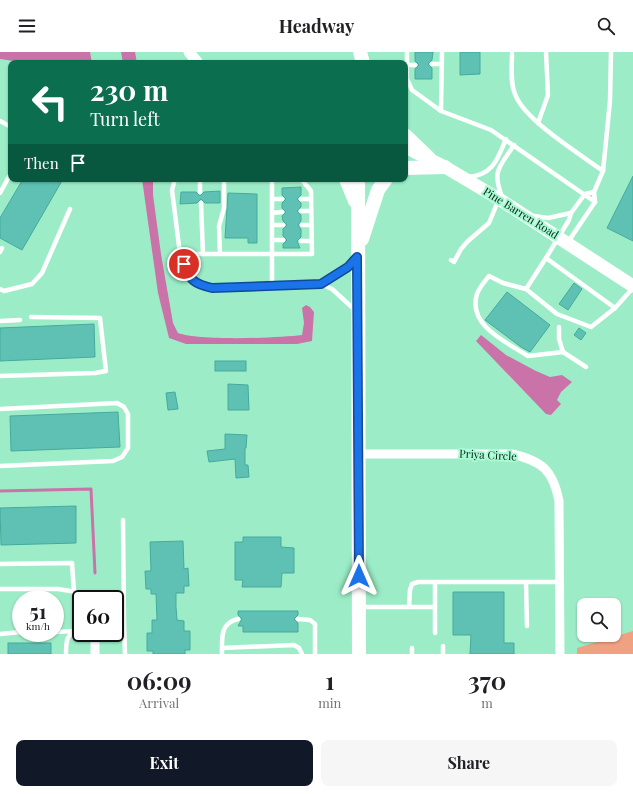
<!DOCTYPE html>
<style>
body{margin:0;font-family:"Playfair Display",serif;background:#f6f6f6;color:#202124;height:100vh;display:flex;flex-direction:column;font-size:15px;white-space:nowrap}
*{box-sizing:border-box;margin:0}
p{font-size:13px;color:#757577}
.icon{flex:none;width:22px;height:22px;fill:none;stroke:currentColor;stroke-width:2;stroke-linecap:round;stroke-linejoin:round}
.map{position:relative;height:602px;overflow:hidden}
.details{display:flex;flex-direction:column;background:#fff;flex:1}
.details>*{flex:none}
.hud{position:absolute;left:8px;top:8px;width:400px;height:122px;border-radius:8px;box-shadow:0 1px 3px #0004;background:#0b6e4f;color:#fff;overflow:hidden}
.tools{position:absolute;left:577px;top:546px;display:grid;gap:8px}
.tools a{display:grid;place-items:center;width:44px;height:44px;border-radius:8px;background:#fff;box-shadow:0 1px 3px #0004;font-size:20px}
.speed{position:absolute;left:12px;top:538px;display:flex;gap:8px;font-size:20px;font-weight:700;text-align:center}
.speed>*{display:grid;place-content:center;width:52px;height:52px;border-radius:50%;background:#fff;box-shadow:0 1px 3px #0004;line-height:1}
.speed small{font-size:10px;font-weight:400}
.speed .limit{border:2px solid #111;border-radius:6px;background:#fff;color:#111}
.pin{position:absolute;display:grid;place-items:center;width:34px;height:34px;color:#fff;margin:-17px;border:2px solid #fff;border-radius:50%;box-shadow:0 1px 4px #0007}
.me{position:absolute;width:44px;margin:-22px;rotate:0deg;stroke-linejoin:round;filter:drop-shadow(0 0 3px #0008)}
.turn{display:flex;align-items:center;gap:14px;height:84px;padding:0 16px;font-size:18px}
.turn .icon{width:52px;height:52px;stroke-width:2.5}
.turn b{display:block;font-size:28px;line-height:34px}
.then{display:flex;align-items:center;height:38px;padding:0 16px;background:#0003;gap:8px;font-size:15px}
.eta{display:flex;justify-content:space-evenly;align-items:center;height:68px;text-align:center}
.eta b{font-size:24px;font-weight:700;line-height:28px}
.action{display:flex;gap:8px;margin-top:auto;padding:8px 16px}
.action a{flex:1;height:46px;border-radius:8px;background:#111827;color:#fff;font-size:16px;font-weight:700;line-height:46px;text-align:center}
.action a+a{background:#f6f6f6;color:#202124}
header{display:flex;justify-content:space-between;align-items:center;height:52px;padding:0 16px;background:#fff;font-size:18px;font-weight:700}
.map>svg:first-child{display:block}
</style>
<header><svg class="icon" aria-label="menu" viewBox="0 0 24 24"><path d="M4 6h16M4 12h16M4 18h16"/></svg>Headway<svg class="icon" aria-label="search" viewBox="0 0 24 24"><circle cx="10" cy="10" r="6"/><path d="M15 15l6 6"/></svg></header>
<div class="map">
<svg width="633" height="602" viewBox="0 0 633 602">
<rect width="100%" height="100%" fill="#9cedc7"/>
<!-- green -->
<path fill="#efa181" d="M633,579V602H577V596Z"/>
<!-- water -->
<g fill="#ca73a9">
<path d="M0,0H90L92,11H27L0,7Z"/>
<path d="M121,0H135L137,11H123Z"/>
<path d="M142,127H153V143L161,202L173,271L178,281C201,289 276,286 302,283L304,271L302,256L306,253L310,255L314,260L312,289L297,292H186L169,286L158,241Z"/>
<path d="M481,283L506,303L536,319L550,325L562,323L572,330L561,340L557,348L561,352L551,363L546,362L476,289Z"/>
</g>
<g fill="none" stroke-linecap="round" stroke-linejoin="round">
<!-- stream -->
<path stroke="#ca73a9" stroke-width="3" d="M0,439L91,437L95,521"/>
</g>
<!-- building -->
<g fill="#5fc1b3" stroke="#45aa9c">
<path d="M415,0H433L432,8L428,12L432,16V27H415V17L419,13L415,9Z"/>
<path d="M460,0H480V22L460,23Z"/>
<path d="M633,124V189L607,176Z"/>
<path d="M23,127H63L22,198L0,186V166Z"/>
<path d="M301,135V143L297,147L301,151V155L297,159L301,163V169L298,173L301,177V185L297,189L300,196H283V192L287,188L283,184V177L287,173L283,169L282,164L286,160L282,156V151L286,147L282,143V136Z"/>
<path d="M220,139V151H205L201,147L197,151L180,152L181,140H196L200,144L204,140Z"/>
<path d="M228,141L257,142V191H248V186H225Z"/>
<path d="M574,231L582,237L568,258L559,252Z"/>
<path d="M507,240L550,273L530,300L521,295L485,268Z"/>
<path d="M94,272L95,305L0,309V276Z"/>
<path d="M579,276L586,281L581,288L574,283Z"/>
<rect x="215" y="309" width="31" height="10"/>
<path d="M228,332L248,333L249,358H228Z"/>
<path d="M175,340L178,357L168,358L166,341Z"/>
<path d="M118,360L120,395L11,399L10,364Z"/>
<path d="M225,382L247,383L246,396H245V413H248L249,425L236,426L235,407L209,410L207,399L225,397Z"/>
<path d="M76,454V491L1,493L0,456Z"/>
<path d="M243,485H281V495L294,496V521H282L281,535H242L243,528H235V490H243Z"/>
<path d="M183,489L184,517L188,516L189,534H184V541H176V555L177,568L184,569V579H190V598H185V602H153V599H147V581H152V568H157L156,542H151V537H146L145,519H151L150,490Z"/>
<path d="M453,540H504V591H514V602H470L471,583H453Z"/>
<path d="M238,559H298V563L294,567L298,571V580H243V574H238L242,567L238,563Z"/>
<rect x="8" y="591" width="43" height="11"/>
</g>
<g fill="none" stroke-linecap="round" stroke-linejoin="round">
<!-- service -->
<g stroke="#fff" stroke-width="4.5">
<path d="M407,0V27L412,38L441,59L491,78L595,150"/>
<path d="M512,2C512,15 510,30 515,42C524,68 580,102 603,119"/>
<path d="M432,12H442"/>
<path d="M406,13H415"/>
<path d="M441,59L442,0"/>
<path d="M0,69L11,75"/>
<path d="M538,71L548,43L546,0"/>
<path d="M468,125C493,123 497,108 506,87"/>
<path d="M175,127L302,128L311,139L312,202H180L172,138L175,127"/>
<path d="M200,127V140"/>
<path d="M594,140L585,142L571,161L569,168L546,206L615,256L633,236"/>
<path d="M0,141L11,121"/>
<path d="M502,145C492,118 499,116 514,93"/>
<path d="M273,147H282"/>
<path d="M301,147H311"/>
<path d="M201,151L203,202"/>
<path d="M301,159H311"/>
<path d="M272,161L282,160"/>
<path d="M534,164L548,166L571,161"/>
<path d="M273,173H283"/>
<path d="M302,173H311"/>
<path d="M273,188H283"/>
<path d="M301,189H311"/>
<path d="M568,190L595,150L594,140L603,119L610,49L611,0"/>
<path d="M0,200L2,196"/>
<path d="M180,202C188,223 189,231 212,236L321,232L332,237L355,258"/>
<path d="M220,202L219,174L224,156V128"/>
<path d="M546,206L526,237L557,262L591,275L615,256"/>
<path d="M451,208L454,210L461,197L468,189L489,171L498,149"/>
<path d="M321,232L348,215L355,207"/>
<path d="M272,235V127"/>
<path d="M0,237L4,239L32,232L42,221L70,157"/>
<path d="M526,237L503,231L489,224C485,229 479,236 477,242C467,274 508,291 528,304L563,300L586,315"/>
<path d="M0,269L20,268"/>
<path d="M559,275V287L563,300"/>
<path d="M0,324L95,321L106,319L100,266L31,265"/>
<path d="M0,357L117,351L124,355L128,362V396L122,405L113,409L0,414"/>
<path d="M123,468L124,569"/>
<path d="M0,512L72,511L74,540"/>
<path d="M526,530L527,574"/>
<path d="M0,537H58L95,543"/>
<path d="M361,555H409L410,538L412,532L418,530H560"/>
<path d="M409,555H435"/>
<path d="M298,567L310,568L315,572V602"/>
<path d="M115,569H124L125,602"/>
<path d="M55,580L75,579"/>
<path d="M435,581V530"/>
<path d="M0,582L21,580"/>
<path d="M222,596L294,593L299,596L302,602"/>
<path d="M66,602C66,590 66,579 81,579"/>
<path d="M222,602C222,586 220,571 238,567"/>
<path d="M412,602V596"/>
<path d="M443,602V594"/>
</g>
<!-- minor -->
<g stroke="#fff" stroke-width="9">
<path d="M359,402H512C542,409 553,418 559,449L560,602"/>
<path d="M95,543V547"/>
<path d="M95,581V602"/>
</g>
<!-- tertiary -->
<path stroke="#fff" stroke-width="11" d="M189,0L198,11"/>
<!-- secondary -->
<path stroke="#fff" stroke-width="13" d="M405,95L445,115L499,147L633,234"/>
<!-- primary -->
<g stroke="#fff" stroke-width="14">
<path d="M360,0L363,11"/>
<path d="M405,83L429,106"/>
<path d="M405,116L445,115"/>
<path d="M346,127L355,149"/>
<path d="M358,127L359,602"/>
<path d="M362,187L378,138L386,127"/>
</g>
</g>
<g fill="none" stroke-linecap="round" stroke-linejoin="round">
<!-- route casing -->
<g stroke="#114b97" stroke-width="10">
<path id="route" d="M184,212C190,229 195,232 212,236L321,232L348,215L357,205L359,524"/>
</g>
<!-- route -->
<use href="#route" stroke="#1a73e8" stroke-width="7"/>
</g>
<g text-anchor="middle" stroke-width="4" stroke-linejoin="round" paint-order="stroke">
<!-- street labels -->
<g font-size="11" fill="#002214" stroke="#aafad4">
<text transform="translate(521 161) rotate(32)" y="4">Pine Barren Road</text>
<text transform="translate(488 403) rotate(3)" y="4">Priya Circle</text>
</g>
</g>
</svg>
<div class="tools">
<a><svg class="icon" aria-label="search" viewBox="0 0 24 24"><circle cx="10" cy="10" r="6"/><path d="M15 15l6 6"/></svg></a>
</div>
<div class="speed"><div>51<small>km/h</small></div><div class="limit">60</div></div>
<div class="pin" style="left:184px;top:212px;background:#d93025"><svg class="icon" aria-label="arrive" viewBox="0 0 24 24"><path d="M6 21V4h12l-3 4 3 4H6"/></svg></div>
<svg class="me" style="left:359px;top:524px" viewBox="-20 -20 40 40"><path d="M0-17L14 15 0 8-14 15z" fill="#1a73e8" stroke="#fff" stroke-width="4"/></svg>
<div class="hud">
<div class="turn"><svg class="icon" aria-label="left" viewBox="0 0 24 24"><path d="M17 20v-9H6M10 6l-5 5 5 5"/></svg><div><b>230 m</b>Turn left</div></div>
<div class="then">Then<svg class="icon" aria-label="arrive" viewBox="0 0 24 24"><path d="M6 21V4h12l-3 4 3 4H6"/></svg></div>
</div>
</div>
<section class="details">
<div class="eta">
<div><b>06:09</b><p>Arrival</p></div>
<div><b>1</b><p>min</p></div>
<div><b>370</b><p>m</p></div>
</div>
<div class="action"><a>Exit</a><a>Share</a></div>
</section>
